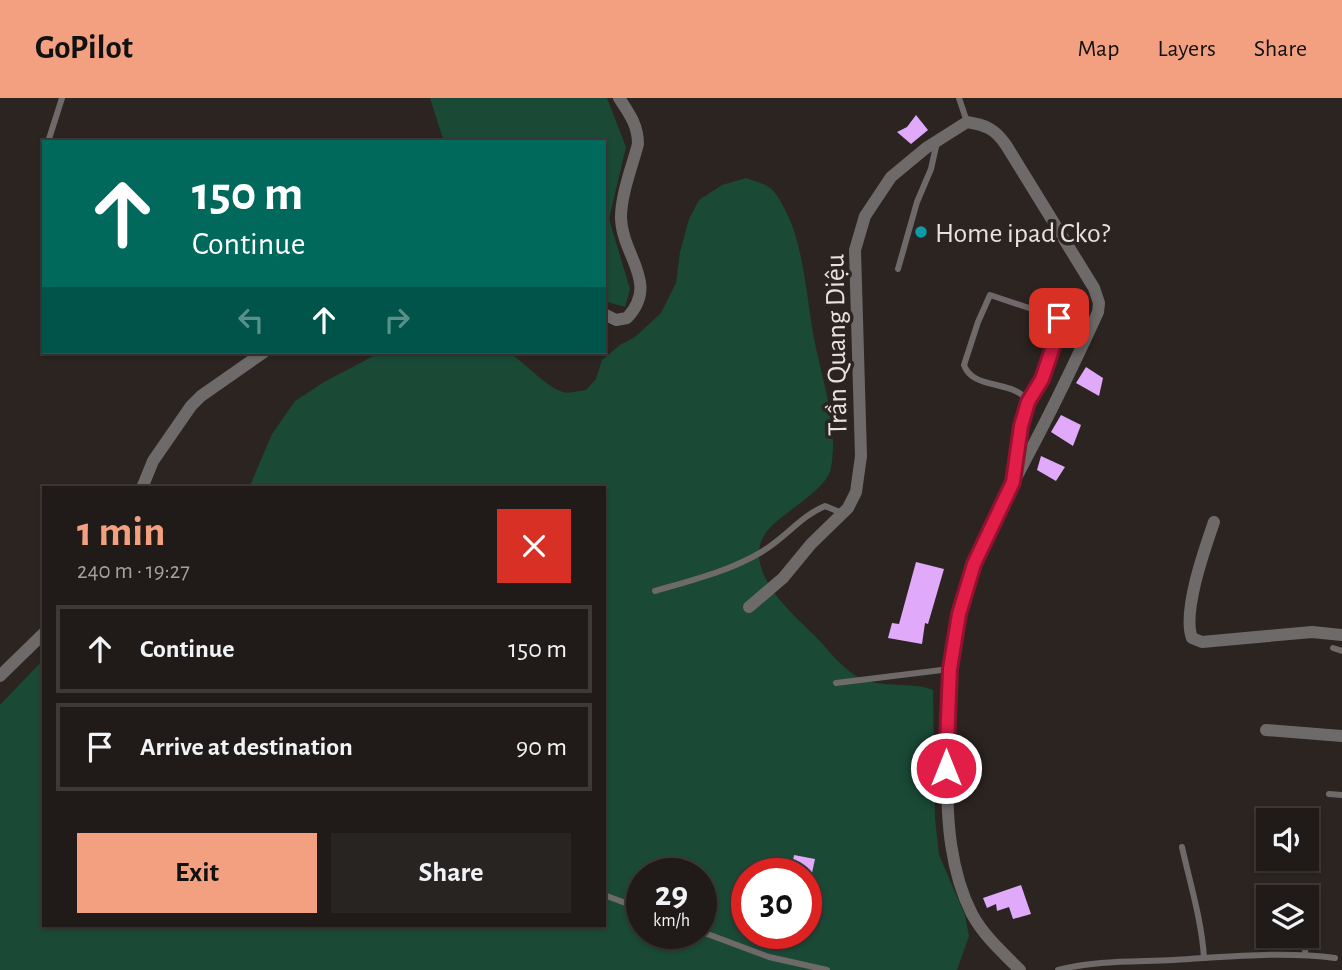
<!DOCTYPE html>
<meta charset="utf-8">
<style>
body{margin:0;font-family:"Alegreya Sans",sans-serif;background:#282422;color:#f1f3f6;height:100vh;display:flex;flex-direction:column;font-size:26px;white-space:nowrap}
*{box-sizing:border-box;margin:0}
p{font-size:23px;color:#a2a1a2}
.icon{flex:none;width:38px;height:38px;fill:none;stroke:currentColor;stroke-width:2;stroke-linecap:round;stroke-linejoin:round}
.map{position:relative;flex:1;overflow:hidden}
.panel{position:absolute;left:42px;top:388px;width:564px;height:441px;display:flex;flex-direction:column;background:#201b19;border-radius:0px;box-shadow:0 2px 5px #0004,0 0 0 2px #3d3938}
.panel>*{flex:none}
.top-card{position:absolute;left:42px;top:42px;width:564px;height:214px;border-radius:0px;box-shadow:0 2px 5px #0004,0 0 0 2px #3d3938;background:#00695c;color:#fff;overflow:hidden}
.fabs{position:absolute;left:1256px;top:710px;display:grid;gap:14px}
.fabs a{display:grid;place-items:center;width:63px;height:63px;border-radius:0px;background:#201b19;box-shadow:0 2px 5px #0004,0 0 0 2px #3d3938;font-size:35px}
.speed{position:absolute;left:626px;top:760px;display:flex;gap:14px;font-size:35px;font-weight:700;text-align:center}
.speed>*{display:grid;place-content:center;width:91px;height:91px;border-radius:50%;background:#201b19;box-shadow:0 2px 5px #0004,0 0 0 2px #3d3938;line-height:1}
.speed small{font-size:18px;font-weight:400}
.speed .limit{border:10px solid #d22;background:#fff;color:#111}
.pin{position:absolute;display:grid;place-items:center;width:60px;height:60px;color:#fff;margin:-30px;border-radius:14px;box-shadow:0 4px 10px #0006}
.me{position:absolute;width:77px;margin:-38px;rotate:0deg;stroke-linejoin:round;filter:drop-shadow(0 0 5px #0008)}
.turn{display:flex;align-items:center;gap:24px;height:147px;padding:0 35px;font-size:32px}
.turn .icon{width:91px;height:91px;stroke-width:2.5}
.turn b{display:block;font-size:49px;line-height:60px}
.lanes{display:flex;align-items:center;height:66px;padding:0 35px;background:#0003;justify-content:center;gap:35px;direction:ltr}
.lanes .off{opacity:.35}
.round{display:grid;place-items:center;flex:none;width:74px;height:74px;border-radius:0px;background:#282422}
.summary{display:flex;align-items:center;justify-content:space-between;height:119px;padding:0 35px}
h1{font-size:42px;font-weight:700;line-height:52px;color:#f2a080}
.action{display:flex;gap:14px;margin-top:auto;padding:14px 35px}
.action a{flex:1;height:80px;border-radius:0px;background:#f2a080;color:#111;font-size:28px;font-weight:700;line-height:80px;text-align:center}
.action a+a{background:#282422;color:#f1f3f6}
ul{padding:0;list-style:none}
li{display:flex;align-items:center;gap:21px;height:88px;margin:0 14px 10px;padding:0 21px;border:4px solid #3d3938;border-radius:0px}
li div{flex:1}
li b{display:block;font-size:26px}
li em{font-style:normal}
header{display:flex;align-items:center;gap:42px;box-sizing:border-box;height:98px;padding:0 35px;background:#f2a080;color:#111}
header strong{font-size:33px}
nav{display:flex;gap:38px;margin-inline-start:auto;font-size:24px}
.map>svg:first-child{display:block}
</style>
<header>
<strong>GoPilot</strong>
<nav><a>Map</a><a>Layers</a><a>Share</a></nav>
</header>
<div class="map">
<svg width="1342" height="872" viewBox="0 0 1342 872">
<rect width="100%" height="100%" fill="#2b2421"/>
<!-- green -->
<g fill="#1a4936" fill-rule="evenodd">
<path d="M430,0H607L626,49L609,121L630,191L625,209L604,203V44H444Z"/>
<path d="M746,80C753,83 764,85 770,90C777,95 784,109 787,116C803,147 807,200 813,235C821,280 839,325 831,370C827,392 783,414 768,432C738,468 790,514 814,537C828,551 842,571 860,580C883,591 911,583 933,592L935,720L939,757L965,817L969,838L957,872H0V607L44,561V828H604V390H249L272,336L295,303L324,284L381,254H508C525,264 544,288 563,294C569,296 579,293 586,292L596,281L602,262L620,247L635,239L661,215L676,185L680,154L689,121L699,102L722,87ZM642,775H702V835H642ZM747,775H807V835H747Z"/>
</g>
<!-- building -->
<g fill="#e0a9fa">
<path d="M916,17L928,32L911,46L897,34L907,29Z"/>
<path d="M1086,269L1103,280L1099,298L1076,285Z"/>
<path d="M1061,317L1081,327L1073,348L1051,334Z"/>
<path d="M1041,358L1065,369L1056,383L1037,372Z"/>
<path d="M916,464L944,471L928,526L925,525L922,546L888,540L892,525L899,526Z"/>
<path d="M794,757L815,761L812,775H791Z"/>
<path d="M1021,787L1031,816L1013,821L1009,809L997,813L996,806L987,810L983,800Z"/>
</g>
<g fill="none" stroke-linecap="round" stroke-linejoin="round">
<!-- lane -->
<g stroke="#6f6a6a" stroke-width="6">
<path d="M959,0L967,24"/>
<path d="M48,44L62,0"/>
<path d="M43,62L44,58"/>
<path d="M898,171L917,104L931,71L937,44"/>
<path d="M1014,375L1021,328L1028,304C1015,281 973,293 964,267L978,224L990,197L1059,220L1061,223L1042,281L1028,304"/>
<path d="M655,493C693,482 730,473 763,453C786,439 801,418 825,408L842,415"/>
<path d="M1333,550L1342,553"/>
<path d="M836,585L950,571"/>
<path d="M1329,696L1342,697"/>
<path d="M1182,749C1190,785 1202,824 1204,860"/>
<path d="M1297,792L1298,800"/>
<path d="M604,797L642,811"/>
<path d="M702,834L769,859L827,872"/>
<path d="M1305,856L1306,838"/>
<path d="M1058,872C1096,862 1135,864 1174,862C1228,859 1282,853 1335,860"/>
</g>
<!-- street -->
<g stroke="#6f6a6a" stroke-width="12">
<path d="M604,216L616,222L627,220C660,185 622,158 621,120C621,96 632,69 638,46C638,27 629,15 619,0"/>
<path d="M142,390L153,363L191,308L201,298L264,254"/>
<path d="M1214,424C1205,450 1182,514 1192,540L1202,544L1312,534L1342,537"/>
<path d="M749,509L783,480L811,446L848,410L856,394L861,358L855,152L865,118L891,79L926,50L967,24C986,27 995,31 1006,47L1094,190L1099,205L1098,214C1076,262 1053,310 1028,357C1001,409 972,460 959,518C947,570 946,623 947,676C947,723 950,773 972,816C983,837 1003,855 1020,872"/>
<path d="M0,578L44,535"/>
<path d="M1266,632L1342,638"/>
</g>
</g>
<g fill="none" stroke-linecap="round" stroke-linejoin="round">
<!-- route casing -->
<g stroke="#92132f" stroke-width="18">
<path id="route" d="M946,670L950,571L959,516L974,466L1013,384L1021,328L1028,304L1042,281L1059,231L1061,223L1059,220"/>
</g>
<!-- route -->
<use href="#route" stroke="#e11d48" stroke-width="12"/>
</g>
<!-- markers -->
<circle fill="#0f9aa8" stroke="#2b2421" stroke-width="2.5" cx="921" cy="134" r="7"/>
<g text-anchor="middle" stroke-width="7" stroke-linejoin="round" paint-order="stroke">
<!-- poi labels -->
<g font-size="28" fill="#e7e2e0" stroke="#2b2421" text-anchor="start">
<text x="935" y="144">Home ipad Cko?</text>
</g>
<!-- street labels -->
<g font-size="28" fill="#e7e2e0" stroke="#2b2421">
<text transform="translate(835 247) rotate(-91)" y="10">Trần Quang Diệu</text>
</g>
</g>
</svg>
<div class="fabs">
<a><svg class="icon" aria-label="sound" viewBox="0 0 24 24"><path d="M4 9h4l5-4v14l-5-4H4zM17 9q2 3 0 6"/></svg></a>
<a><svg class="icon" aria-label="layers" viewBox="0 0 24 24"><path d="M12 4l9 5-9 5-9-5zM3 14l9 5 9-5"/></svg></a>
</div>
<div class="speed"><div>29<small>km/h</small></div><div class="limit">30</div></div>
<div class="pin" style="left:1059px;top:220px;background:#d93025"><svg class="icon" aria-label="arrive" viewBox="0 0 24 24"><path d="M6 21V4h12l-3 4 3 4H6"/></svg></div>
<svg class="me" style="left:946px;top:670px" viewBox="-20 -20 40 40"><circle r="17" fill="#e11d48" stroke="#fff" stroke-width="3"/><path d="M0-11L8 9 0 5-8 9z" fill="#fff"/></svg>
<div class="top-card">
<div class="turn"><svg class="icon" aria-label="ahead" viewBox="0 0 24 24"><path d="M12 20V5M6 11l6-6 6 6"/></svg><div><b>150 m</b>Continue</div></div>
<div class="lanes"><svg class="icon off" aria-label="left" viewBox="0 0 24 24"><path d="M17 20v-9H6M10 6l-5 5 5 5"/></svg><svg class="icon" aria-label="ahead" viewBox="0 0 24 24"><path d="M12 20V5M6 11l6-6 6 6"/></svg><svg class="icon off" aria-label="right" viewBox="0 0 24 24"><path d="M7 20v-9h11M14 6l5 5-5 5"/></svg></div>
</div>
<section class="panel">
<div class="summary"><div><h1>1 min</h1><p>240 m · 19:27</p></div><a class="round" style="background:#d93025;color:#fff"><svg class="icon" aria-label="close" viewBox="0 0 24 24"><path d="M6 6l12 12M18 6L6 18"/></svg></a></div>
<ul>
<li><svg class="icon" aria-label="ahead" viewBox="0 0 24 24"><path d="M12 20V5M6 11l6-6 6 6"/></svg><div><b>Continue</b></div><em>150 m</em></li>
<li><svg class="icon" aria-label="arrive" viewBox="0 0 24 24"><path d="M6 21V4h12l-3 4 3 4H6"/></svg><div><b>Arrive at destination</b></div><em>90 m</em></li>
</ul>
<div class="action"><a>Exit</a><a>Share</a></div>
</section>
</div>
